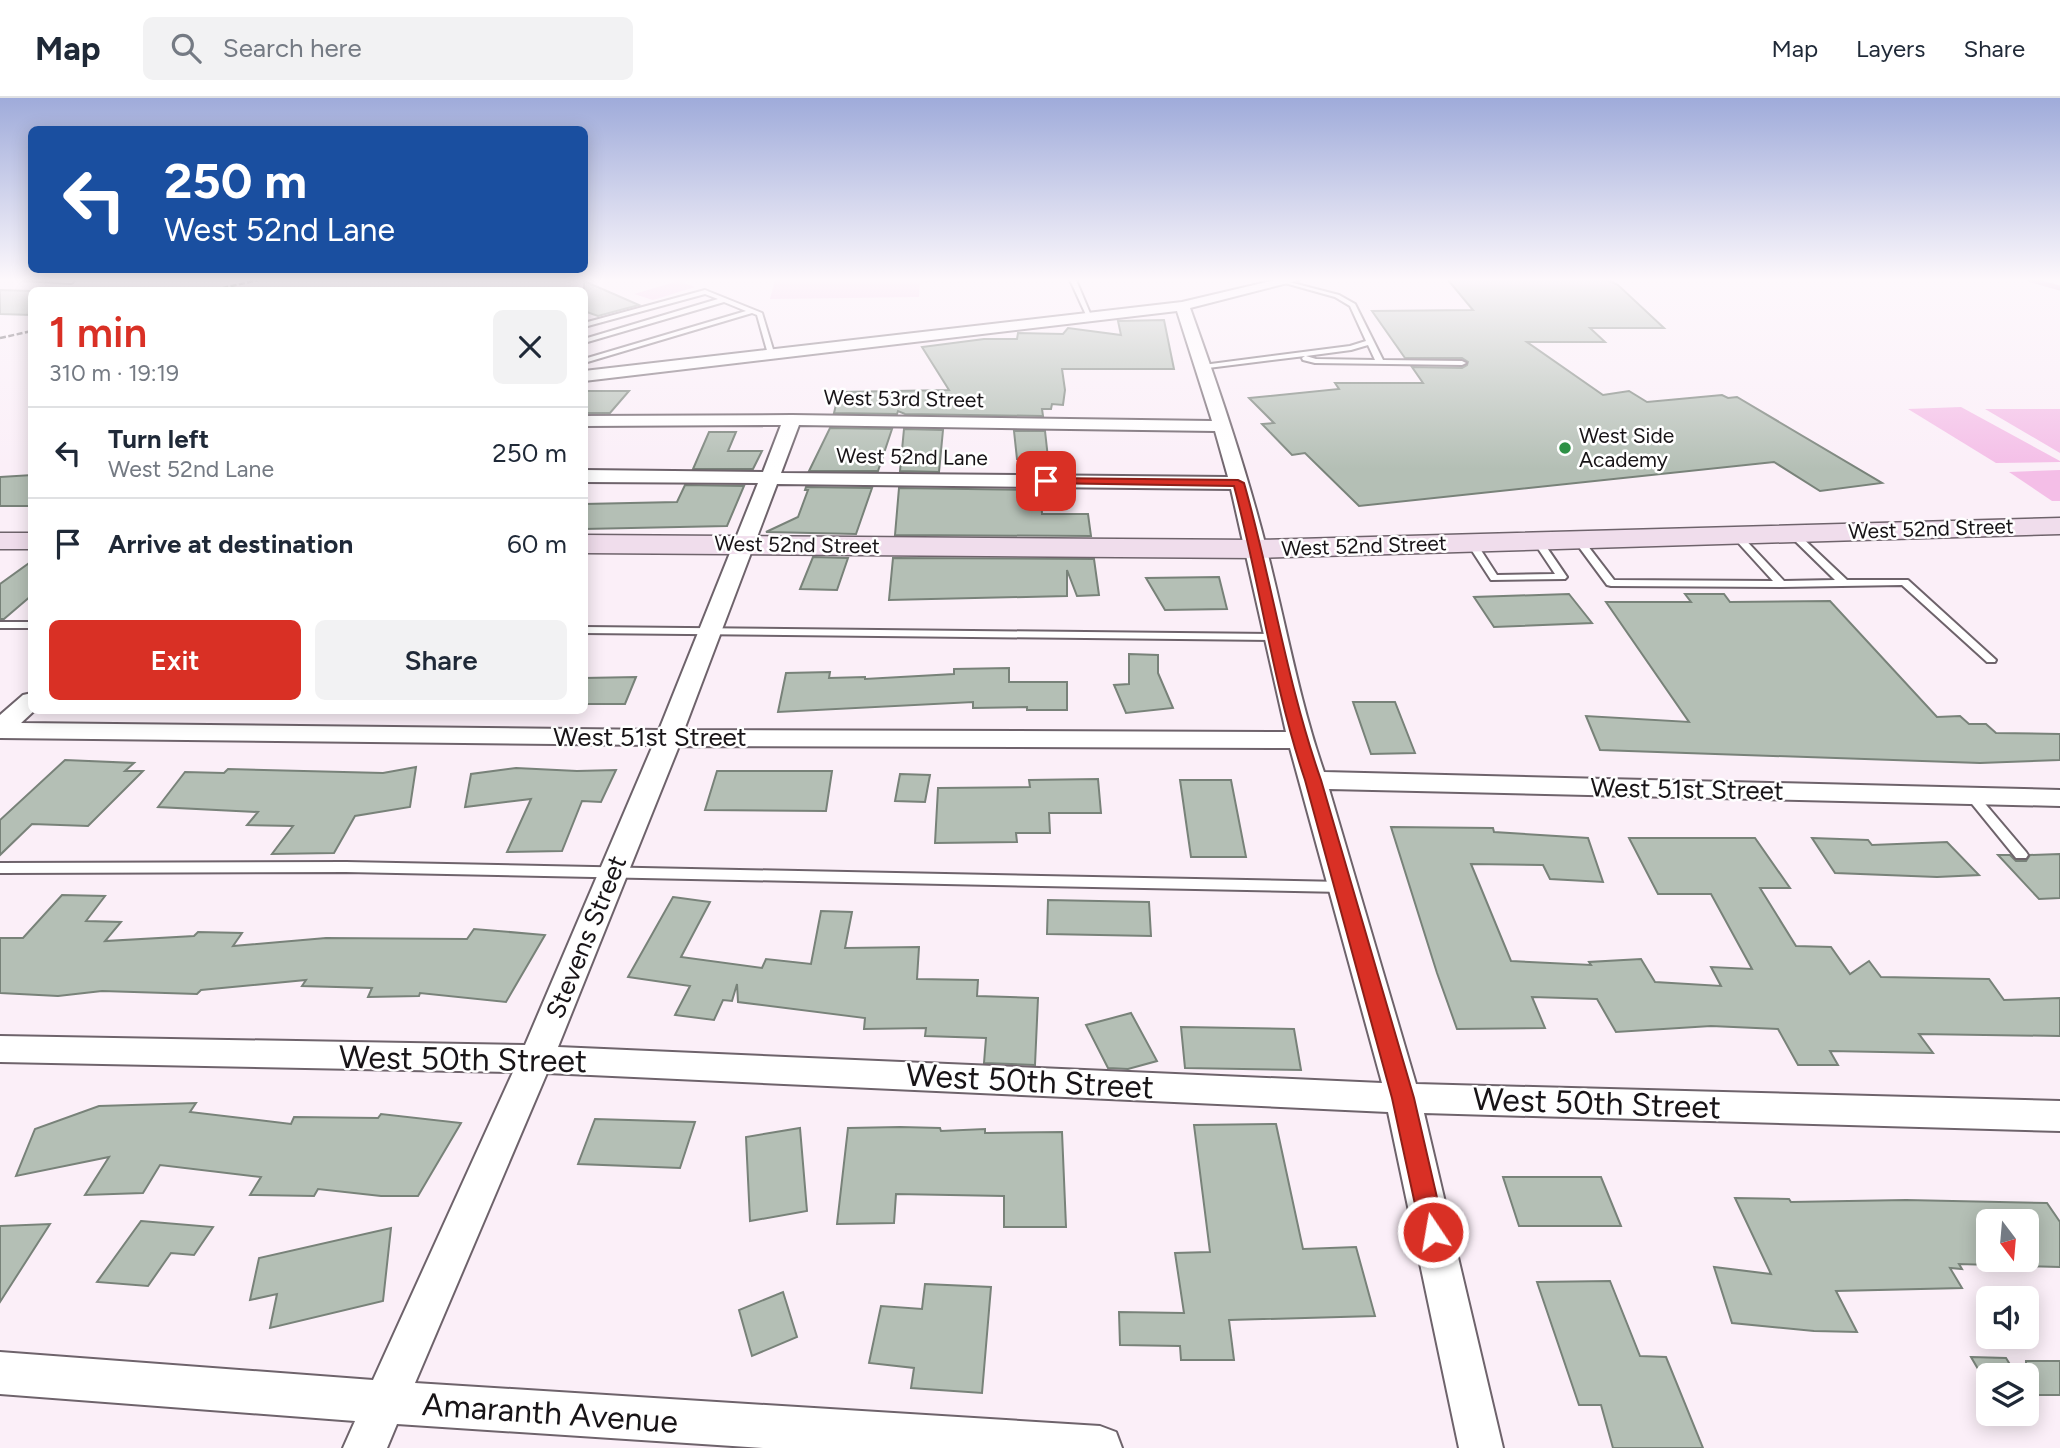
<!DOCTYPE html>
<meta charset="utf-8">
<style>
body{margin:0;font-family:Figtree,sans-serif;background:#f2f2f3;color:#1f2937;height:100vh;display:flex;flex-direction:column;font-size:26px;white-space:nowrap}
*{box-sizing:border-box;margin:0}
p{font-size:23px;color:#747a83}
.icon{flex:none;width:38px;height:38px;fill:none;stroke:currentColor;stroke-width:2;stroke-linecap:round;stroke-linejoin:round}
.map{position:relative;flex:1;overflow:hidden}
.drawer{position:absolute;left:28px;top:189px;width:560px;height:427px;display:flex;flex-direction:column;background:#fff;border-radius:10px;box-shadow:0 4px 18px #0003}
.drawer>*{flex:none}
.top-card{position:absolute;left:28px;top:28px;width:560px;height:147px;border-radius:10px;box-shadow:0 4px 18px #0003;background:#1a4fa0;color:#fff;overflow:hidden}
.needle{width:46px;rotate:164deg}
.buttons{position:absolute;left:1976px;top:1111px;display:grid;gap:14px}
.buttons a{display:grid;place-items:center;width:63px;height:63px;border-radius:10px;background:#fff;box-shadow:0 4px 18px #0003;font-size:35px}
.pin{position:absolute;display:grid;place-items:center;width:60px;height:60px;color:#fff;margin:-30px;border-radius:14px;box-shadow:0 4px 10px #0006}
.me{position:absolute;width:77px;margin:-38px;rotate:348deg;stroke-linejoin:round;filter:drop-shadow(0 0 5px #0008)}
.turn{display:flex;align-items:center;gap:24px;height:147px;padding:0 21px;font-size:32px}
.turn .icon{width:91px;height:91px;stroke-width:2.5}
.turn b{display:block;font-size:49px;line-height:60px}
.round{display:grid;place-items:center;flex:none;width:74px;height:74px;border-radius:10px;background:#f2f2f3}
.head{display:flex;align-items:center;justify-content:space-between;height:119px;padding:0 21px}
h1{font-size:42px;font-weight:600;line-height:52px;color:#d93025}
.cta{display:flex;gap:14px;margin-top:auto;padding:14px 21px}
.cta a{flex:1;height:80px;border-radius:10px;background:#d93025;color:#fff;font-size:28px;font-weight:600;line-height:80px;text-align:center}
.cta a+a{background:#f2f2f3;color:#1f2937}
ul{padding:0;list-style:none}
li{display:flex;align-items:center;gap:21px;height:91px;padding:0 21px;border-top:2px solid #e0e1e3}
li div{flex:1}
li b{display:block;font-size:26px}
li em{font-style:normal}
header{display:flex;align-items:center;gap:42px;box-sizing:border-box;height:98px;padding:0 35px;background:#fff;border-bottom:2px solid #e0e1e3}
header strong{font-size:33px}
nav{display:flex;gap:38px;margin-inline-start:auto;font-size:24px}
.search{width:490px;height:63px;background:#f2f2f3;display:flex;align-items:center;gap:18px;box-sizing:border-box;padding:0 24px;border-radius:10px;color:#747a83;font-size:26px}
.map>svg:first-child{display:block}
</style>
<header>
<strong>Map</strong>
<div class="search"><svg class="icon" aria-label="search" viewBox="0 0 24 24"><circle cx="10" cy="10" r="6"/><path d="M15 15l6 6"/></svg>Search here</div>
<nav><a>Map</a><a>Layers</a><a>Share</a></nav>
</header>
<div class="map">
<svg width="2060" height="1350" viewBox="0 0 2060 1350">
<rect width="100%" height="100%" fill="#fbeff8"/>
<!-- green -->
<g fill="#f4bee7">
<path d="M671,182H691L684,185L695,189L653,202L634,196L675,184Z"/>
<path d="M775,182H920L919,199L770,201Z"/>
<path d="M1961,309L2060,363V364L1996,365L1908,311Z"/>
<path d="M1985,311H2060V355Z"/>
<path d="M2060,372V403H2052L2009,374Z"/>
</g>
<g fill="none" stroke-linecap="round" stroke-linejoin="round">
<!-- stream -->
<path stroke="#d29ec6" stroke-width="5" d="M2031,182L2060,190"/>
</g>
<!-- building -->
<g fill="#b4bfb5" stroke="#788279" stroke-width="2" fill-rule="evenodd">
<path d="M1448,182H1608L1618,187L1664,230H1590L1605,244H1527L1603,297L1629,293L1647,304L1722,297L1728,300L1737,299L1882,385L1820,393L1774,364L1359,408L1305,355L1292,357L1262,326L1274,325L1249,300L1339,291L1335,285H1423L1412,269L1462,270L1467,267L1468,264L1462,260H1405L1372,213L1473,212Z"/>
<path d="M584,183L639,207L598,218L584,213Z"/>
<path d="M0,192L32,193V217L0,216Z"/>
<path d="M1164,222L1174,271H1062L1065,292L1063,307L1052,306L1051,311H1042L1043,318L905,316L898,313L897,316L834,315L839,294L949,292L922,249L984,241H1017L1018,235L1063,236L1068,230L1121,237L1118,223Z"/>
<path d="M584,293H629L610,315H584Z"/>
<path d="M830,330L892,331L878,373H809Z"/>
<path d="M904,331L943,332L939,374L900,373Z"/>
<path d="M1014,333H1045L1048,360L1017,361Z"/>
<path d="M709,334H736L728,353H762L753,371H693Z"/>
<path d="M32,377V408H0V379Z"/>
<path d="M685,387L744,388L727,428L584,431V406L677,404Z"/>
<path d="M806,389L872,390L856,436L766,434L798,419L808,392H805Z"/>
<path d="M899,390L1041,392L1042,416H1088L1091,438L895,437Z"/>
<path d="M813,459L848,460L837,492L800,491Z"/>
<path d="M893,460L1094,461L1099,497L1077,498L1067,472V498L889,502Z"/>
<path d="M32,463V497L4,521H0V486Z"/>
<path d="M1219,479L1227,511L1165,512L1146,480Z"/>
<path d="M1569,496L1592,525L1494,529L1474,499Z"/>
<path d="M1685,496H1724L1730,504L1830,503L1937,619L1960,618L1969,626H1986L1996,635L2060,636V662L1980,665L1600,652L1586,618L1689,624L1606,504H1691Z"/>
<path d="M1129,556L1158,557V575L1173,610L1126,615L1114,587L1129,586Z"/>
<path d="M1009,570V584H1067V612H1027V609L973,610V604L778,614L786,575L830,574L829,580L865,579V581L954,576V571Z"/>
<path d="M636,579L625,606H584V580Z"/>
<path d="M1353,604H1395L1415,655L1371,656Z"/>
<path d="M65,662L134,665L125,673H143L88,728L32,726L0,757V722Z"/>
<path d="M416,669L410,709L355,718L334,755L272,756L293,728L247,727L258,714L158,709L185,674L224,675L228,671L383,675Z"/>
<path d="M516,670L577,673L616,672L601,704L582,703L562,753L507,754L531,701L465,709L471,676Z"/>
<path d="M717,673H832L826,713L705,712Z"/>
<path d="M900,676L930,677L925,704L895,703Z"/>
<path d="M1098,681L1101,715H1049L1050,735H1016L1017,744L935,745L938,690L1030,689L1029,682Z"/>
<path d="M1180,682H1231L1246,759H1191Z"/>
<path d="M1391,729L1493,730L1494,734L1588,740L1603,784L1550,781L1543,767L1471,766L1511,863L1591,867L1589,864L1641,861L1655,884L1721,888L1711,869L1752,871L1711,796H1658L1629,740H1755L1790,790H1760L1796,848L1831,849L1850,876L1869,863L1881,879L1989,881L2004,902L2060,900V938L1919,936L1933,955L1830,953L1838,967H1798L1778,931L1711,928L1616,934L1597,901L1532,899L1545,930L1457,931L1437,875Z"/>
<path d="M1812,740L1868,742L1872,747L1947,744L1979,777L1937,779L1835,775Z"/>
<path d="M2060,756V800L2039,801L1998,757H2010L2016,763H2026L2030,757Z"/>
<path d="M62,797L105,798L86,823L121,824L105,843L194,838L198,834L242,835L233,848L326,840L467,841L474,831L545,837L506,904L420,895L419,898L368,899L372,890L302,888L306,882L201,892L197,896L102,893L58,898L0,895V840H23Z"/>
<path d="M673,799L710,804L681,859L762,870L766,861L811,866L821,813L852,814L845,850L919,849L917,881L978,882L977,898L1038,900L1035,967L984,965L986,940L925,938L926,930L864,931L865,920L738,904L737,886L732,903L723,902L714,922L675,917L690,888L628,879Z"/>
<path d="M1048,802L1149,804L1151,838L1047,836Z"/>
<path d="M1131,915L1157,963L1128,971L1108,970L1086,927Z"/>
<path d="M1181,929L1294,931L1301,972L1185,970Z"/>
<path d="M196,1005L190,1014L291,1026L294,1019L378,1020L381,1016L461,1025L418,1098H381L318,1091L314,1098L250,1097L261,1079L160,1067L143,1095L85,1097L109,1059L16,1078L35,1031L99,1008Z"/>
<path d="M595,1021L695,1024L680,1070L578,1066Z"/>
<path d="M1276,1026L1303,1151L1356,1149L1375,1218L1229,1222L1234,1262H1181L1180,1248L1120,1247L1119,1214L1184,1215L1175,1155L1210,1154L1194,1027Z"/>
<path d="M900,1029L940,1030L941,1033L985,1031V1035L1062,1034L1066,1129H1004V1098L896,1096L894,1125L837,1126L848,1030Z"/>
<path d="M800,1030L807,1113L750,1123L746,1039Z"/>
<path d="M1503,1079H1601L1621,1128H1519Z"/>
<path d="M1735,1100L1789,1101L1791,1104L1906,1102L2047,1105L2060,1124V1169L1959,1166L1962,1171L1950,1170L1962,1190L1836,1193L1857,1234L1814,1233L1732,1225L1714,1169L1771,1176ZM1988,1124H2026V1162H1988Z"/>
<path d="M141,1123L213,1129L194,1157L171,1155L148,1188L97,1184Z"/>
<path d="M50,1126L0,1204V1128Z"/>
<path d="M391,1130L383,1203L270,1230L277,1196L250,1202L259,1160Z"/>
<path d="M1610,1183L1640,1258L1666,1259L1703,1350H1613L1601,1307H1579L1537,1184Z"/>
<path d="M925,1186L991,1189L982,1295L911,1290L914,1270L869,1265L881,1208L922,1211Z"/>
<path d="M783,1194L797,1239L752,1258L739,1212Z"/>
<path d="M1971,1259L2006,1260L2017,1278H1988V1288Z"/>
<rect x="2026" y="1263" width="34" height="34"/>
</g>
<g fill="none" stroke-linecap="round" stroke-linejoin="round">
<!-- lane casing -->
<g stroke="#6e636b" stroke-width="4">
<g id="lane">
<path d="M25,182H74V183L71,185Z"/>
<path d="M1070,182H1076L1092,220L1087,219Z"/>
<path d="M1285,183L1339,197L1355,206L1383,262L1462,263L1466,265L1462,267L1315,265L1303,262L1302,260L1305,258L1200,271V267H1203L1350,248L1366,243L1350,208L1335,199L1285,185ZM1368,247L1375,262L1316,261L1306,258L1351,252Z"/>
<path d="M705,192L762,215L775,258L768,256L757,217L752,215L584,265V261L746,213L724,204L584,245V241L718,201L705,196L584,229V225Z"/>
<path d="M1792,432L1795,433L1847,482H1908L1996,562L1995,564H1987L1902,487L1781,489L1611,488L1607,487L1573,441L1575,439H1581L1614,482L1773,483L1733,439V435H1739L1784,483L1835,482L1789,437L1787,435Z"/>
<path d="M1538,440L1541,441L1567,479L1565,481L1491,482L1467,445L1469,443H1475L1497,477L1555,476L1533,443Z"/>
<rect x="0" y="524" width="32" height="6"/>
<path d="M584,529L1276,536L1281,539L1276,542L584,535Z"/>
<path d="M1972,694L1976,695L2026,754L2028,757L2026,760H2016L1968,701L1966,698Z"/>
<path d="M346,764L1343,784L1348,786L1350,789L1348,792L1343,794L346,774L0,775V765Z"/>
</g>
</g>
<!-- street casing -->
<g stroke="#6e636b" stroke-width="4">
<path id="street" d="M1275,182H1299L1190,210C1219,291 1246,370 1267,453C1286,527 1299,602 1324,674L2060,692V708L1329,691L1416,986L2060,1003V1033L1424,1015L1503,1350H1459L1388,1014L547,975L415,1285L1100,1328L1116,1334L1122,1350H763L397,1326L387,1350H343L355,1323L0,1296V1254L373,1282L513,974L0,964V938L525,947L653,647L0,640V617L23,597L32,595V612H35L21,625L659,632L758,385L584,384V372L763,374L781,327L584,328V318L792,317L1212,323L1177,213L584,283V273L1182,204ZM799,327L1215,333L1228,379L781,375ZM777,386L1231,391L1286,634L684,632ZM679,648L1290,650L1382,985L558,949Z"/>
</g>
<!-- secondary casing -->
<g stroke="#6e636b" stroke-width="3">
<g id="secondary">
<path d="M2060,420V436L1257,460L584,455V437L1257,442Z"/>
<rect x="0" y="435" width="32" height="16"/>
</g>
</g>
<!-- lane -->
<use href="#lane" fill="#fff" fill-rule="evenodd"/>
<!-- street -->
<use href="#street" fill="#fff" fill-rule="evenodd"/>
<!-- secondary -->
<use href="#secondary" fill="#f0ddec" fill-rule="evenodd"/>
<!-- rail -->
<g stroke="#534d52" stroke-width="2.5" stroke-dasharray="6 2.5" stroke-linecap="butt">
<path d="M214,192L258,182"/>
<path d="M0,240L32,233"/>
</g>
</g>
<!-- sky -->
<linearGradient id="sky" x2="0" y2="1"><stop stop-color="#9fabda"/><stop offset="0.49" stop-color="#fdf8fc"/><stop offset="1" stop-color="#fdf8fc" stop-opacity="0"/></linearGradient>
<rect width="2060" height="371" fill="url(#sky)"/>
<!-- route -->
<path fill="#d93025" stroke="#8d1f18" stroke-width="2" d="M1046,380L1238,382L1244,385C1272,483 1287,586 1321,682L1414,1000L1445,1134L1441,1142L1433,1145L1425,1142L1421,1134L1392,1000L1305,682C1273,587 1260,485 1234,388L1042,385V381Z"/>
<!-- markers -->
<circle fill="#2e9146" stroke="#fff" stroke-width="2.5" cx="1565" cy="350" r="7"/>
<g text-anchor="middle" stroke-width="5" stroke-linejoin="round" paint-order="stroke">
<!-- far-street labels -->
<g font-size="21" fill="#181417" stroke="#fff">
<text transform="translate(904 301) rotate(1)" y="7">West 53rd Street</text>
<text transform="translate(912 359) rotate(1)" y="7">West 52nd Lane</text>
<text transform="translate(1931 431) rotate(-2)" y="7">West 52nd Street</text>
<text transform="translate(797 447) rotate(1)" y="7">West 52nd Street</text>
<text transform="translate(1364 448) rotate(-2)" y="7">West 52nd Street</text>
</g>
<!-- far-poi labels -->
<g font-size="21" fill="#181417" stroke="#fff" text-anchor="start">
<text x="1579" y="345">West Side<tspan x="1579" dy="24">Academy</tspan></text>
</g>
<!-- street labels -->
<g font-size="26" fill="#181417" stroke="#fff">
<text x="650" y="648">West 51st Street</text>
<text transform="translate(1687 691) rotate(1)" y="9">West 51st Street</text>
<text transform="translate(586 839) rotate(-68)" y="9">Stevens Street</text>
</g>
<!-- near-street labels -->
<g font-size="32" fill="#181417" stroke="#fff">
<text transform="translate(463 961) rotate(1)" y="11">West 50th Street</text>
<text transform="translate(1030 983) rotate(3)" y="11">West 50th Street</text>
<text transform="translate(1597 1005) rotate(2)" y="11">West 50th Street</text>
<text transform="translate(550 1315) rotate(4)" y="11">Amaranth Avenue</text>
</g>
</g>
</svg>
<div class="buttons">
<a><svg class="needle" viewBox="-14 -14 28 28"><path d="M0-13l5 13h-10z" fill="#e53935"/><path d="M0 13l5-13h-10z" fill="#747a83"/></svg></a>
<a><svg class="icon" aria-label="sound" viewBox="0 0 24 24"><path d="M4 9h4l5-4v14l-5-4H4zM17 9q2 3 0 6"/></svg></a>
<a><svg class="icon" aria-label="layers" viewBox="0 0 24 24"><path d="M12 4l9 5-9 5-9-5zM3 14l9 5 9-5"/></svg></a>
</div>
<div class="pin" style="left:1046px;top:383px;background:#d93025"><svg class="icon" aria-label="arrive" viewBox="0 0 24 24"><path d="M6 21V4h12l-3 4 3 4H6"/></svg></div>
<svg class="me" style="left:1433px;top:1134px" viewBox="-20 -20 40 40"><circle r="17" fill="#d93025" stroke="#fff" stroke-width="3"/><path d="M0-11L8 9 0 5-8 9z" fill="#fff"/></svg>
<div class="top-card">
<div class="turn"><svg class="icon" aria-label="left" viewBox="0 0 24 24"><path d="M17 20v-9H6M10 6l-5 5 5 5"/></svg><div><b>250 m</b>West 52nd Lane</div></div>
</div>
<section class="drawer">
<div class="head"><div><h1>1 min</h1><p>310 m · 19:19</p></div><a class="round"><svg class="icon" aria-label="close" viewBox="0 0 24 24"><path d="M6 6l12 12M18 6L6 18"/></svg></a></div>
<ul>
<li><svg class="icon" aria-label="left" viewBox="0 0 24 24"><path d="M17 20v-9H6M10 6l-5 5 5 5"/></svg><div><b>Turn left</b><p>West 52nd Lane</p></div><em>250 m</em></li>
<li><svg class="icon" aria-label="arrive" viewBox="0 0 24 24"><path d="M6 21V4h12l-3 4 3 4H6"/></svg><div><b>Arrive at destination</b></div><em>60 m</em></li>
</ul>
<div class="cta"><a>Exit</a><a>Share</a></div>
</section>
</div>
